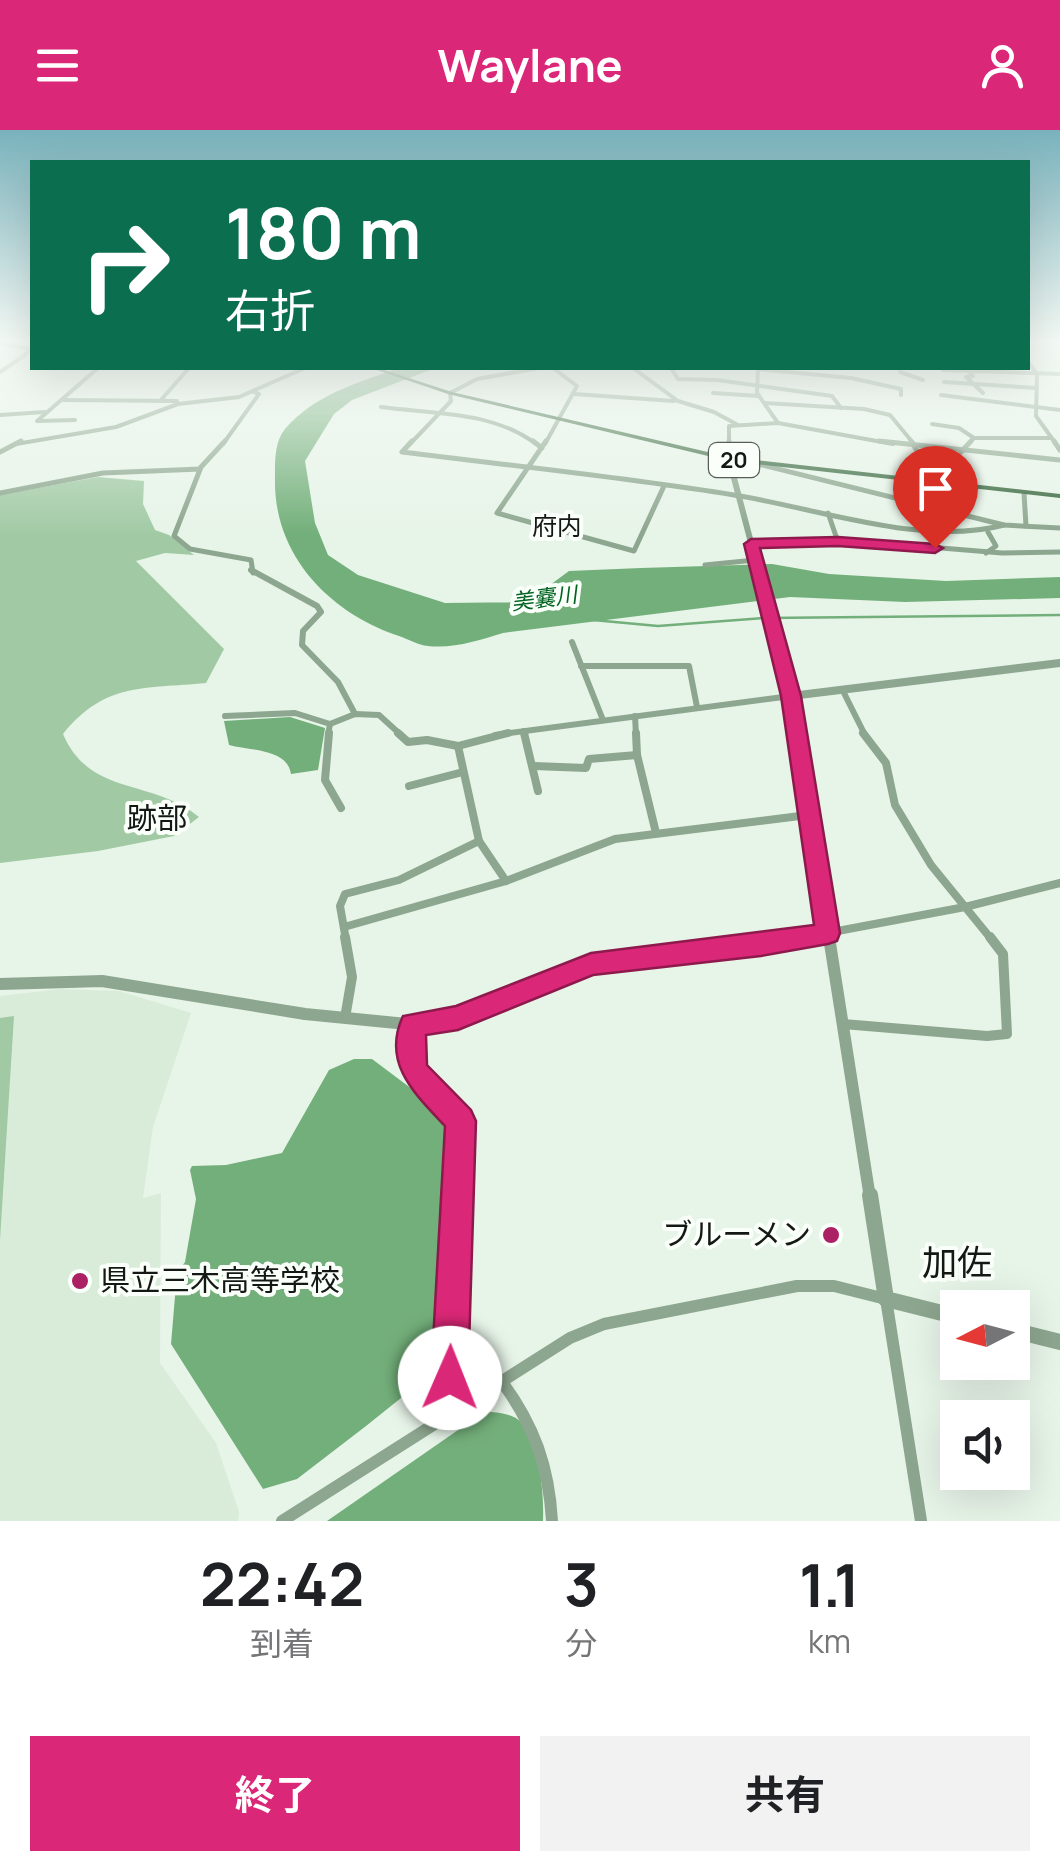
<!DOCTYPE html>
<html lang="ja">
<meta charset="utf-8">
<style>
body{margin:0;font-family:Manrope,"Noto Sans JP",sans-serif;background:#f2f2f2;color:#202124;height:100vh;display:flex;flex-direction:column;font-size:38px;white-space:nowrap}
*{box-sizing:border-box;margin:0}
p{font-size:32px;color:#757577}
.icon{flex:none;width:55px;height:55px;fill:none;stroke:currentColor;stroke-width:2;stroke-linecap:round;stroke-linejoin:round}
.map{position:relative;height:1391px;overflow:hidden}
.panel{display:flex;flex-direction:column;background:#fff;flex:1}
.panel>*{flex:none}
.banner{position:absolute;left:30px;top:30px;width:1000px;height:210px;border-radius:0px;box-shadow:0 10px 40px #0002;background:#0b6e4f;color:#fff;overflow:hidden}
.needle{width:65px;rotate:264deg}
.buttons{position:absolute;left:940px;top:1160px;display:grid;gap:20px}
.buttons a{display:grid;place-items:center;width:90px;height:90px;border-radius:0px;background:#fff;box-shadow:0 10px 40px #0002;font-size:50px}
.pin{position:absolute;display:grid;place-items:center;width:85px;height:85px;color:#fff;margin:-102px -42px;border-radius:50% 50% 50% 0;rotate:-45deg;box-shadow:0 0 10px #0007}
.pin .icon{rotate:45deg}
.me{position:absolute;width:110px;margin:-55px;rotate:1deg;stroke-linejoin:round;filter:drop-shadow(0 0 8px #0008)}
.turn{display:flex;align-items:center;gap:35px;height:210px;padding:0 30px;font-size:45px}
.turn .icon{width:130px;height:130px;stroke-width:2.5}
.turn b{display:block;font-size:70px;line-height:85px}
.eta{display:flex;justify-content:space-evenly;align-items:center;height:170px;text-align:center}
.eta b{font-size:60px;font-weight:700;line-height:70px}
.action{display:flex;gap:20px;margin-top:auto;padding:20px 30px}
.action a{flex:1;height:115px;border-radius:0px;background:#db2777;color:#fff;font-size:40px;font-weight:700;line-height:115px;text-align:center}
.action a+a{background:#f2f2f2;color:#202124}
header{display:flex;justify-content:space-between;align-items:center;height:130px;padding:0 30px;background:#db2777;color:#fff;font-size:45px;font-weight:700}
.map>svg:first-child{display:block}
</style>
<header><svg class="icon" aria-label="menu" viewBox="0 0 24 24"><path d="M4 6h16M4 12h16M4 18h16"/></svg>Waylane<svg class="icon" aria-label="person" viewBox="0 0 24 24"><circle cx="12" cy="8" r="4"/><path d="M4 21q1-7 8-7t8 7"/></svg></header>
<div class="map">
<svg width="1060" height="1391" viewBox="0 0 1060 1391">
<rect width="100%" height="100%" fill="#e7f4e8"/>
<!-- built -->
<path fill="#d9ecda" d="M60,859L119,861L191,883L153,997L143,1068L161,1063L160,1233L216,1313L239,1382L238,1391H0V866Z"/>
<!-- green -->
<g fill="#a1caa4">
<path d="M98,347L144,351L143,374L155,400L169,405L194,425L165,423L136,431L224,519L206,553C144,559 105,552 63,604C90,667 152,648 199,687L174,706L98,721L0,733V365Z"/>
<path d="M14,886L0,1110V888Z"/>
</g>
<!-- water -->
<g fill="#73af7a">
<path d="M399,238H435L352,270L334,284L305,331L315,393L328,425L358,445L445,473L527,472L569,441L641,438L772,434L829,444L946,451L1060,447V468L905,472L790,467L503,503C480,510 453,519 428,516C418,515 408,509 399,506C330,483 274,426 275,350C275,333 274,312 285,299C314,265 359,252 399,238Z"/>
<path d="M290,587L325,598L318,640L291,644C287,618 250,621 229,615L224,591Z"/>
<path d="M354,929H372L448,986L450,1002L436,1202L422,1238L401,1268L366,1296L297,1349L263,1359L171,1214L177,1143L185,1132L196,1069L190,1040L192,1036L226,1035L282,1023L329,940Z"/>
<path d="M484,1282C496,1282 511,1283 521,1292C540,1311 544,1365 543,1391H327Z"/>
</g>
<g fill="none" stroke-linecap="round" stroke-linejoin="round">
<!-- stream -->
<path stroke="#73af7a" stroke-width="2.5" d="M593,490L658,496L765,488L1060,485"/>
<!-- minor-far5 -->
<g stroke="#8da68f" stroke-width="4">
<path d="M0,213L32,219L24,225"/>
<path d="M1028,232L1037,244L1036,286L1056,314"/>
<path d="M633,238L678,271L714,282L738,295"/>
<path d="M671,238L678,249L717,250L832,266L841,278"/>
<path d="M758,238L757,263L778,293"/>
<path d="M890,238H941"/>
<path d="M758,239L851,248L901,259V265"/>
<path d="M943,240L1060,244"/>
<path d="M969,241L973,246L966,247L983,263"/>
<path d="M0,242L25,225"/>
<path d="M900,242L923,250"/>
<path d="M944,252L1037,258"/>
<path d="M713,263L759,266"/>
<path d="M574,264L674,271"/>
<path d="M941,265L1060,280"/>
<path d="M62,270L177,271"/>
<path d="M160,271L189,238"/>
<path d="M765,273L864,279L890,285L914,314"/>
<path d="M381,277C434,284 493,281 536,314"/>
<path d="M0,285L45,282"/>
<path d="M75,290L37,291L98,238"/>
<path d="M932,294L959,298L974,308L969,314"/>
<path d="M974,308H1051"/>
<path d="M16,314L116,297L178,274L239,267L305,238"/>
<path d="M223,314L259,264L254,262"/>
<path d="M410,314L451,271L450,263L477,249L539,238"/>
<path d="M545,314L577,256L553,238"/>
<path d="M729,314V296L778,293L893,314"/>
</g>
<!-- minor-far4 -->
<g stroke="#8da68f" stroke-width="5">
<path d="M225,311L201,337L174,406L190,419L251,430L253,443"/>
<path d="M412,311L402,322C513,336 624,347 734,365C817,378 922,417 1004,395"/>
<path d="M533,311L542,318"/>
<path d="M546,311L497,383L634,421L664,356"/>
<path d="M729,311V329"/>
<path d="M879,311L1060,330"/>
<path d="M911,311L929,341L930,353L919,367L935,418"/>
<path d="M1054,311L1060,320"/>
<path d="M0,322L21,311"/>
<path d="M961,322L971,311"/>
<path d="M754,333L1004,395L1060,398"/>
<path d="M0,363L103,343L200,339"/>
<path d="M1024,363L1026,396"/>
<path d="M828,383L838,412"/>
<path d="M751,414L868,412L1002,423L1060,422"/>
<path d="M986,423L996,416L988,402"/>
<path d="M705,435L755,430"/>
</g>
<!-- minor-far3 -->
<g stroke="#8da68f" stroke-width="6">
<path d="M251,440L317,476L321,482L303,501L302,515L338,552L355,584"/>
<path d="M572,512L603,590"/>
<path d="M581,536H689L697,577"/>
<path d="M843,561L865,605"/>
<path d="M225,586L295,583L330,594L328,605"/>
<path d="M635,586L636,605"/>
<path d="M330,594L355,584L379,585L401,605"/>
<path d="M524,601L525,605"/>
<path d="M495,605L791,566"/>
</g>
<!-- minor-far2 -->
<g stroke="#8da68f" stroke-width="8">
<path d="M329,603L325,650L341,678"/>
<path d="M398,603L408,612L427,610L458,616L508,603"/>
<path d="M524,603L538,661"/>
<path d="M636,603L637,625L656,703"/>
<path d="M863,603L886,633L895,675L931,735L992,810"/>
<path d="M458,616L479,711L506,751"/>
<path d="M534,636L586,638L589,629L637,625"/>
<path d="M409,656L463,642"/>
<path d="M344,797L506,751L615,709L808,685"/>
<path d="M827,803L965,777L1060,753"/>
<path d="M346,810L340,776L345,764L399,750L479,711"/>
</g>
<!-- minor-far1 -->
<g stroke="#8da68f" stroke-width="10">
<path d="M345,888L352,847L345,807"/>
<path d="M843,894L987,906L1007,904L1003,824L990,807"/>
<path d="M413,895L417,941L460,991L457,1068"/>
</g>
<!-- minor -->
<g stroke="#8da68f" stroke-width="12">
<path d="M457,1065L450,1248L461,1276"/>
<path d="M502,1252C534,1295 549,1337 552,1391"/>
<path d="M282,1391L570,1208L604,1194L797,1156H834L886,1169L921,1391"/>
</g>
<!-- tertiary-far4 -->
<path stroke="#8da68f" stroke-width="6" d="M729,329L759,443"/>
<!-- tertiary-far3 -->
<g stroke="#8da68f" stroke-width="8">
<path d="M758,440L791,566L797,605"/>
<path d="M791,566L1060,533"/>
</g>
<!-- tertiary-far2 -->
<g stroke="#8da68f" stroke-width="10">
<path d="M797,603L829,810"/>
<path d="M786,810L827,803"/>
</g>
<!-- tertiary-far1 -->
<g stroke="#8da68f" stroke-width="12">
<path d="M829,807L870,1068"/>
<path d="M0,854L102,851L305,884L407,894L454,887L586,835L801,807"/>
</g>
<!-- tertiary -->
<g stroke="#8da68f" stroke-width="16">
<path d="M870,1065L886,1169L958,1187"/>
<path d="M1012,1200L1060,1212"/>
</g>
<!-- primary -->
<path fill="#39683f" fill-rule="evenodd" d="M371,238H378L452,262L729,327L1060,364V368L729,331L448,264Z"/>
</g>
<!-- sky -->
<linearGradient id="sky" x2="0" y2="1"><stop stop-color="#79b2bc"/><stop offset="0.52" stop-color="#f4faf5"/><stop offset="1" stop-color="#f4faf5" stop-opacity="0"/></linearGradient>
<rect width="1060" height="405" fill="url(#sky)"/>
<!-- route -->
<path fill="#db2777" stroke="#8e194d" stroke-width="2.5" d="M838,407L935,414L943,418L935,423L838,416L760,418L801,566L840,803L837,811L828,814L761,826L593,845L458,900L426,905L427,935L471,980L476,991L468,1248L463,1262L450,1267L437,1262L431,1248L445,996C415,964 381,933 403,886L456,876L591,823L814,795L781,566L744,414L751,409Z"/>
<!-- markers -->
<g fill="#ab2164" stroke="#fafffa" stroke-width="4">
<circle cx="831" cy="1105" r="10"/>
<circle cx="80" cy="1151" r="10"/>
</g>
<g text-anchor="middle" stroke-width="8" stroke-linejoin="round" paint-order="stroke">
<!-- shield labels -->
<rect fill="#fafffa" stroke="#595d59" stroke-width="2.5" x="709" y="313" width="50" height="34" rx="8"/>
<g font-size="22" font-weight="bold" fill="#141814">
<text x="734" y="338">20</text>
</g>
<!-- far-water labels -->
<g font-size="22" font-style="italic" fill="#016321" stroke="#fafffa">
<text transform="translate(544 468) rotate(-7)" y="8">美嚢川</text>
</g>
<!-- far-quarter labels -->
<g font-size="25" fill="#141814" stroke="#fafffa">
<text x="557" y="405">府内</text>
</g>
<!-- quarter labels -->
<g font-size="30" fill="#141814" stroke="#fafffa">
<text x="157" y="699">跡部</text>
</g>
<!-- near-poi labels -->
<g font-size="30" fill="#141814" stroke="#fafffa" text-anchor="end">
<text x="811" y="1115">ブルーメン</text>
<text x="100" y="1161" text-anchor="start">県立三木高等学校</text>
</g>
<!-- near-quarter labels -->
<g font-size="35" fill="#141814" stroke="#fafffa">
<text x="957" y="1145">加佐</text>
</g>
</g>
</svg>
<div class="buttons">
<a><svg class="needle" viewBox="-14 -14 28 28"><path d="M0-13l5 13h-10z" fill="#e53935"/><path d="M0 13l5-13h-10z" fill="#757577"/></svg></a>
<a><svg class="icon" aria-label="sound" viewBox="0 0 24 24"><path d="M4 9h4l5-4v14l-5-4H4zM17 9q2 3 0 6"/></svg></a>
</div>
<div class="pin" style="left:935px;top:418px;background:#d93025"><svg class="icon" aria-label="arrive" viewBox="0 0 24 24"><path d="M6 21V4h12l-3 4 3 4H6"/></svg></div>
<svg class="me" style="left:450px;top:1248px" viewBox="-20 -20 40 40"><circle r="19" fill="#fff"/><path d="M0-13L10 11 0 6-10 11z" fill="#db2777"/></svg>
<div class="banner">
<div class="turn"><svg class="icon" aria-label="right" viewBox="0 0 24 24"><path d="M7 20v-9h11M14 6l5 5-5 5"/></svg><div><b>180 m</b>右折</div></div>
</div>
</div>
<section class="panel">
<div class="eta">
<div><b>22:42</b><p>到着</p></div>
<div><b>3</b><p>分</p></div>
<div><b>1.1</b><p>km</p></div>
</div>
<div class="action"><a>終了</a><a>共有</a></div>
</section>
